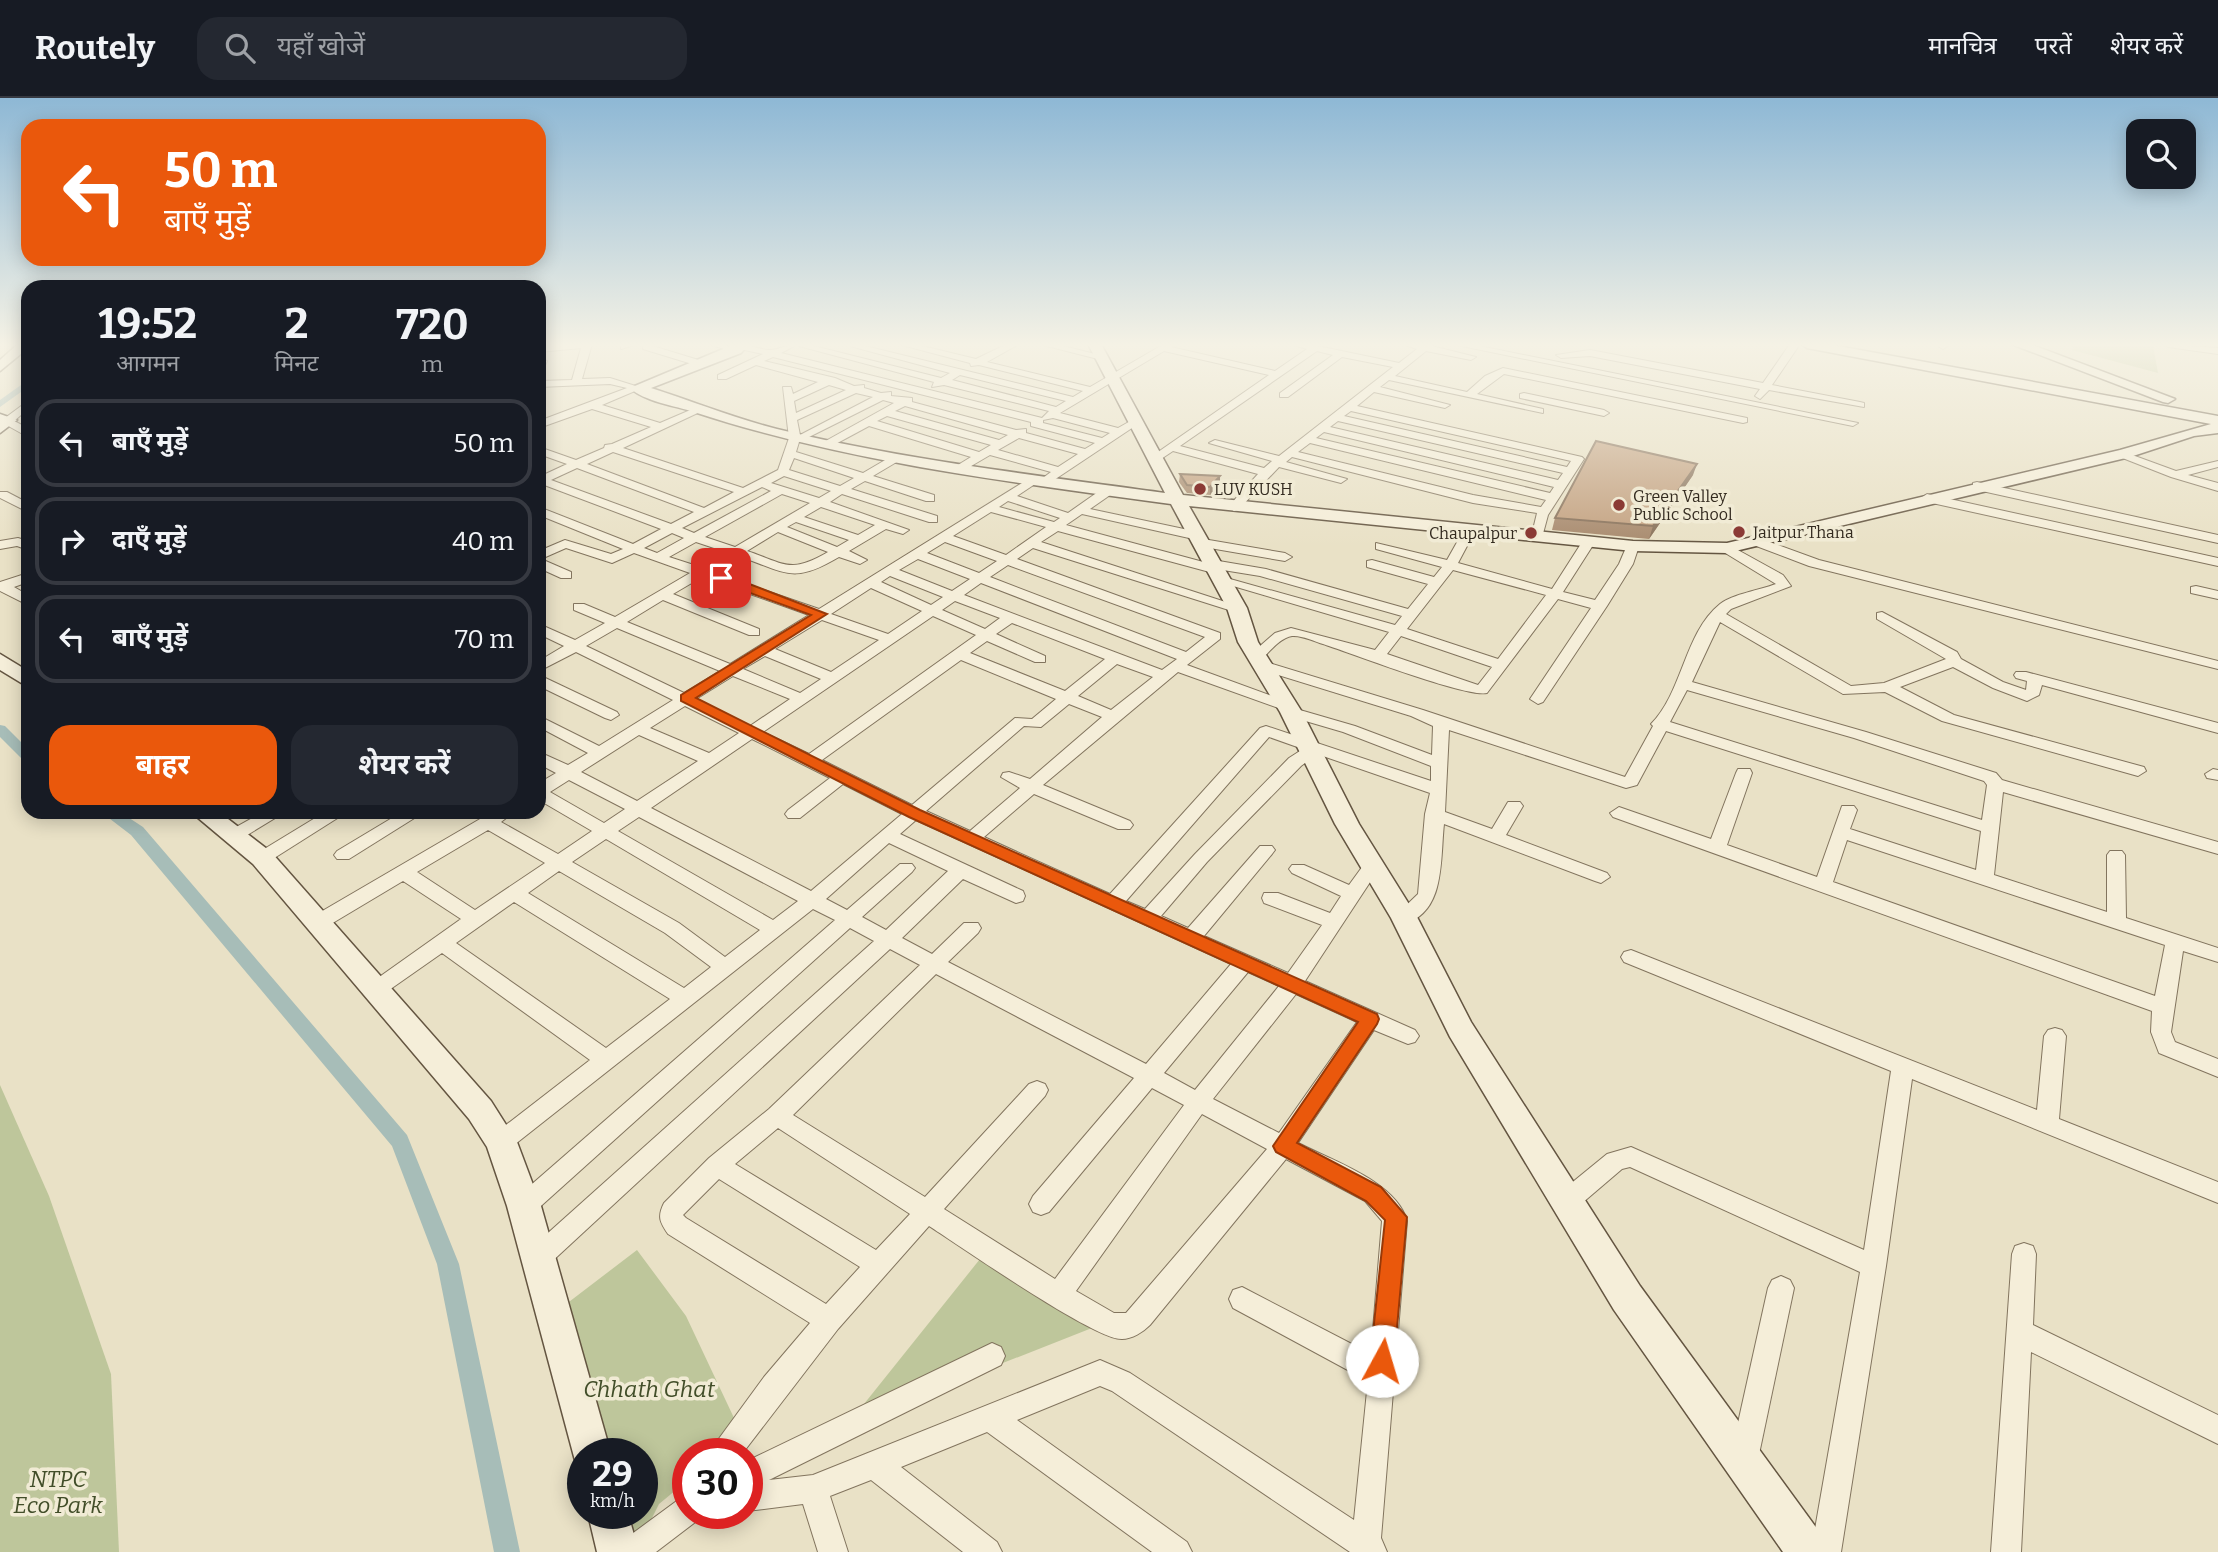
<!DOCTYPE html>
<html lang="hi">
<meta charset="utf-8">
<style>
body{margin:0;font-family:Bitter,"Noto Sans Devanagari",serif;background:#242831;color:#f1f3f6;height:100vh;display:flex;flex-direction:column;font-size:26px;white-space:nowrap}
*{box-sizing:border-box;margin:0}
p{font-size:23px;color:#9ea1a6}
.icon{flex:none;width:38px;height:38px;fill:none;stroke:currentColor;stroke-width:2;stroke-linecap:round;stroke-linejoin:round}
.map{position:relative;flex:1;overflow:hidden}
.panel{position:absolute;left:21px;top:182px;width:525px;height:539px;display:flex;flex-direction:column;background:#171b24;border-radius:21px;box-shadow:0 4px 18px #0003}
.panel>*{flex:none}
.banner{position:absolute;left:21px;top:21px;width:525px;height:147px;border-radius:21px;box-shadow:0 4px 18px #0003;background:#ea580c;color:#fff;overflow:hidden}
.fabs{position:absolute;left:2126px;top:21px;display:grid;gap:14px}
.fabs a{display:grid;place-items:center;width:70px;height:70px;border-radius:14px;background:#171b24;box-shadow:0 4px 18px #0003;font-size:35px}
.speed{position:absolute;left:567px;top:1340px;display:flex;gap:14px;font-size:35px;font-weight:700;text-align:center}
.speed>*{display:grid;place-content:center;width:91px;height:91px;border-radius:50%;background:#171b24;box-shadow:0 4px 18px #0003;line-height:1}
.speed small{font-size:18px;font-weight:400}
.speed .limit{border:10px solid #d22;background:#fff;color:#111}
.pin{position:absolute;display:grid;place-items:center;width:60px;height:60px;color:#fff;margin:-30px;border-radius:14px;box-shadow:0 4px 10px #0006}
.me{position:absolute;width:77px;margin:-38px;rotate:6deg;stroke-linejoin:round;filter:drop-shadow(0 0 5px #0008)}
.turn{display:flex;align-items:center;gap:24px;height:147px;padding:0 28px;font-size:32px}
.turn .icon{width:91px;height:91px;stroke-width:2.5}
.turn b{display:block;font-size:49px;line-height:60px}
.eta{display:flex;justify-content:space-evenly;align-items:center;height:119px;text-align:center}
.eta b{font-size:42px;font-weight:700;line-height:49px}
.action{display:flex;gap:14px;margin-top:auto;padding:14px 28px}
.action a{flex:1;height:80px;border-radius:21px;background:#ea580c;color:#fff;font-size:28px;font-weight:700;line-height:80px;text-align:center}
.action a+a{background:#242831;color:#f1f3f6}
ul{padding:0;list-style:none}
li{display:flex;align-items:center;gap:21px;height:88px;margin:0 14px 10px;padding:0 14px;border:4px solid #363941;border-radius:21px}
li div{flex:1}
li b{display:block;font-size:26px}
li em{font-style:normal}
header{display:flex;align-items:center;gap:42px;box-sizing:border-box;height:98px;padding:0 35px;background:#171b24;border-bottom:2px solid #363941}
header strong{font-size:33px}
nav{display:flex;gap:38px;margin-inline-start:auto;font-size:24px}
.search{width:490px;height:63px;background:#242831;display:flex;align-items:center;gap:18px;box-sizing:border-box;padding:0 24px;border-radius:21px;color:#9ea1a6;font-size:26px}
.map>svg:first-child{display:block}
</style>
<header>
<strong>Routely</strong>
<div class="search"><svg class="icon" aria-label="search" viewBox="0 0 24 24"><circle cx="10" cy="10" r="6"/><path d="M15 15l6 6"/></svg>यहाँ खोजें</div>
<nav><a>मानचित्र</a><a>परतें</a><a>शेयर करें</a></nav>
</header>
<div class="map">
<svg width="2218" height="1454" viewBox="0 0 2218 1454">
<rect width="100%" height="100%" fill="#e9e1c6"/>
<!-- green -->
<g fill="#bec69b">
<path d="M2076,246L2153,247L2158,275L2072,252Z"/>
<path d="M0,987L49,1098L111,1276L119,1454H0Z"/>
<path d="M988,1151L1097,1228L848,1326Z"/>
<path d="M637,1152L686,1218L742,1337L719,1356H688V1382L659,1406L635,1454L626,1453L616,1416H642V1356H600L561,1210Z"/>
</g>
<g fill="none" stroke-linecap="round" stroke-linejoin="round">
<!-- canal -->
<g fill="#a7bdb8" fill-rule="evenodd">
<path d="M28,282V289L0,309V302Z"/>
<path d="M0,627L5,628L28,651V664L23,662L0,639Z"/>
<path d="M101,714H120L143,729L407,1037L459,1166L520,1454H494L437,1166L392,1048L131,737Z"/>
</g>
<!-- street casing -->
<g stroke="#82745e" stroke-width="2">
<g id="street">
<path d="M592,246L582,281L610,280L642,290L602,307L660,325L695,310L704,312L623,350L743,390L778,372L789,340L783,289H791L793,296L818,284L756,267L726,281H718V277L763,256L740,251L736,255L709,246L737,249L738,246C748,246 758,251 768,252C777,253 787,246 798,246L781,255L1042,320L1049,313L944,287L932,289L934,284L799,248L806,246L941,280L950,275L850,248L857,246L1073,299L1083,293L979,267L971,268L970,265L898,246H914L976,261L1007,246H1019L987,264L1090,289L1164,246H1175L1171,249L1275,273L1307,251L1291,246H1308L1399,265L1417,251L1402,246H1434L1432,248L1476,259L1471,262L1426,253L1395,278L1467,294L1485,278L1503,270L1747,320V324L1743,325L1504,276L1477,296L1543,311V315L1389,282L1380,289L1450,307L1445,310L1374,294L1357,308L1582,359L1584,361L1548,417L1541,443L1531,440L1537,415L1473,405L1292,359L1286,364L1347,381L1341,385L1279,369L1238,412L1234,413L1228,409L1258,376L1173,353L1158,363L1148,361L1269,277L1164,253L1060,315L1118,330L1134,321L1139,324L1138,326L1048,386L1038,384L1017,398L1068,415L1105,389H1113V395L1090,411L1198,434L1204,438L1198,442L1082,416L1066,427L1207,465L1213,462L1266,471L1408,511L1428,486L1367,469V463L1372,462L1434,479L1442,469L1376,451V445L1447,462L1465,430H1473L1475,433L1458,465L1552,491L1584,441H1594L1595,444L1563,494L1595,502L1619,466L1628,445H1638L1639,448L1633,466L1607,508L1543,604L1538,606L1530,601L1591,510L1558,501L1487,595C1467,600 1351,555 1323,546C1314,543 1301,537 1292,538C1280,540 1270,553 1262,561H1252V555L1275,535L1291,530L1375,552L1389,534L1216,483L1223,479L1395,527L1402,518L1260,478L1223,472L1217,476L1058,433L1041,444L1244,510L1237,514L1232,513L1033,450L1017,461L1220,535V541L1187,567L1291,605L1293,610L1355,628L1432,657L1433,628L1411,618L1259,571L1257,568L1259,565H1269L1423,612L1625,679L1653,628L1651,626C1683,594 1684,535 1720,506C1733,496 1760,492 1776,486L1722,453V447L1727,446L1783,477L1791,488L1731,511L1726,516L1851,588L1884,585L1946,561L1877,521V515L1882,514L1957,554L1961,561L2003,584L2026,592L2027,583L2016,580L2014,577L2016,574H2026L2218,625V635L2042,587L2039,597L2027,603L1993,590L1953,569L1900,589L1954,617L2144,669L2146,673L2138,678L1942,623L1885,594L1843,596L1720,524L1692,584L1866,634L1996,675L2002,682L2218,744V756L2003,694L1994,777L2107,814V757L2110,753H2122L2125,757L2126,820L2218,850V864L2183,853L2171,934L2175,944L2218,961V979L2159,955L2151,934L2152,913L1613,719L1610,715L1619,709L1711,741L1736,675L1738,671H1750L1752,675L1727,747L1817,779L1842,708H1854L1857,712L1850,731L1976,772L1981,733L1666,633L1637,687L1626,690L1449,632L1445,714L1492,731L1508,704H1520L1523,708L1506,737L1607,775L1610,779L1601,785L1595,783L1444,726C1440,761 1446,814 1404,826L1397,824L1394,819L1418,796L1425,716L1430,695L1317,656L1301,668L1207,764L1161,818L1188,830L1260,748H1272L1275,752L1272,756L1204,838L1288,875L1322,827L1264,805L1262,800L1264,795H1278L1330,815L1341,798L1292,775L1289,771L1292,767H1304L1349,787L1365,765H1377L1380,769L1305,883L1415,932L1419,938L1415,944L1408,946L1374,932L1298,1045C1331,1062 1397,1084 1407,1123L1381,1440L1387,1454H1350L1112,1293L1100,1288L1017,1322L1187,1444L1192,1454H1152L987,1334L901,1369L997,1444L1002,1454H963L871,1382L830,1398L848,1454H818L803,1406L747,1413V1363L992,1245L1001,1249L1005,1258L1001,1267L769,1382L813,1377L1100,1262L1130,1275L1354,1422L1368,1283L1233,1210L1229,1201L1233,1192L1242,1189L1371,1256L1382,1123L1365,1103L1286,1061L1150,1227C1143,1234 1132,1241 1122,1241C1095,1242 960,1148 929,1128L838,1231L742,1356H711L715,1346L764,1279L810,1225L668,1136C660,1124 657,1119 664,1105L709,1060L769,1011L920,867L890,851L547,1168L538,1171L529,1168L526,1160L529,1152L874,843L850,830L532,1116L524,1119L516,1116L512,1108L516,1100L835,822L813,811L509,1051L501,1054L493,1051L490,1044L493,1037L590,962L442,855L382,897L375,900L368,897L365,892L368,887L461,821L403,783L326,829H312L309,824L312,819L492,714H514L501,724L558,756L592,733L539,702V685L556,675L539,666V654L568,667L588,655L539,629V618L599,648L673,602L576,554L539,573V563L564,548L539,536V526L575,542L605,525L574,512V506H584L615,519L690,475L634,455L612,465L566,450L541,461L571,474V480H561L539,470V453L565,442L611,456L623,451L539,417V409L633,446L661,431L539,385V379L567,366L539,356V349L576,362L604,350L605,347L612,346L651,329L592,311L539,330V323L627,290L610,286L539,289V283L572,282L581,250L539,254V248ZM1317,253L1333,257L1280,295V299H1288L1342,259L1393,269L1279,358L1215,342L1209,345L1272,363L1264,370L1180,348ZM773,259L1031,324V328L1095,345L1085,351L1026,335V331L1016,332L912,304V300L891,298V294L881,295L864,290V287L854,288L835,280L764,263ZM960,277L1066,303L1056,309L952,282ZM829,287L846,292L796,315L794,303ZM856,295L873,299L800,337L797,322ZM883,302L894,305L822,345V349H830L869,328L971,359L953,370V374H961L990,357L1051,374L1040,382L1030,380L819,511L712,474L738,458C786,474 792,487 839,459L860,466L867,462L849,453L886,431L903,436L909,432L830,404L842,396L929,424H937V418L851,391L865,383L926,403H934V397L873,378L900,362V358H892L863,375L796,354L799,344ZM905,308L1008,337L999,342L895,313ZM1351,313L1571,363L1567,369L1344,318ZM887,318L991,347L979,354L877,323ZM1053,320L1110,335L1102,340L1043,325V322ZM1338,323L1563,375L1558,382L1330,329ZM1324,334L1554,389L1550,395L1316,340ZM1019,340L1078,356L1058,369L998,352ZM1310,345L1546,402L1541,409L1473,397L1298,354ZM613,354L734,394L704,410L587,366ZM794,360L854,380L840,388L789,372ZM577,370L694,414L671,426L551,382ZM784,378L831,393L819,400L771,385ZM762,389L771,393L694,435L682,430ZM782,396L810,405L735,449L705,439ZM1008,403L1060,420L1054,424L999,409ZM821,409L875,427L858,437L804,419ZM991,414L1046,429L1006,457L953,438ZM796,424L849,442L837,449L787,429ZM778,434L828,454C790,476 786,466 747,453ZM672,435L684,440L657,455L644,450ZM696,444L726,454L700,469L669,459ZM945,444L997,463L979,475L927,455ZM918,461L970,481L952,493L899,472ZM1008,467L1205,539L1186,554L990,479ZM1453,472L1546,497L1498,561L1407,531ZM890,478L943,499L931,507L881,484ZM702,479L809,517L730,566L627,524L663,502L749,537H759V531L673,496ZM981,485L1177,561L1162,572L964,497ZM871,490L922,513L888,536L831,516ZM955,503L1000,520L985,531L942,512ZM933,518L976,537L809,656L763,634ZM822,522L879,542L831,574L775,551ZM1012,525L1105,561L1065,593L970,555L987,543L1035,564H1045V558L996,536ZM617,530L720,573L684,595L586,548ZM1401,538L1492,569L1478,587L1387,556ZM765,558L821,581L800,595L743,571ZM961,562L1056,601L1032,621L1015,620L912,707L822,662ZM1117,566L1153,579L1111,612L1078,598ZM1178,574L1284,612L1285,617L1343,634L1431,668V683L1266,628L1260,630L1110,796L984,739L1034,696L1118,731H1130L1133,727L1130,723L1043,687ZM733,578L790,601L750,628L696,601ZM1687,592L1854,640L1984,683L1987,687L1982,722L1670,624ZM1069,606L1102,619L1030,681L1009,674L1003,675L1001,679L1020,690L970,733L926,713L1024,628L1041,629ZM685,608L739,635L709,655L650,630ZM639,637L698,663L637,703L581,674ZM1269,639L1303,651L1289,660L1195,756L1145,811L1126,803ZM752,641L830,680L788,712L785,716L788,720H800L843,686L902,716L811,793L651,710ZM569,682L625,711L604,725L550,694ZM639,719L798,803L773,822L618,733ZM916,722L1231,866L1146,966L948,864L978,835L981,830L978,825H964L932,856L902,840L963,781L1016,805L1023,803L1025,798L1023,793L900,736ZM488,732L545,765L475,812L417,774ZM606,741L760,832L725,859L679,825L572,764ZM1847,742L2165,847L2155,898L1833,784ZM889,745L948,773L886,832L862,819L912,774L915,770L912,766H900L847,812L826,801ZM559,773L665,835L711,869L684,890L528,795ZM514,804L670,901L606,950L456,845ZM1248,874L1279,888L1195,992L1164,975ZM936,876L1134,980L1033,1098L1029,1106L1033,1114L1041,1117L1049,1114L1152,990L1184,1007L1055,1181L944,1111L1045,998L1048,992L1045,986L1037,983L1029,986L925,1099L793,1017ZM1296,896L1357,924L1279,1035L1213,1001ZM1202,1016L1267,1051L1126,1215H1114L1076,1193ZM778,1030L910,1116L876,1152L735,1066ZM719,1081L860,1169L826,1206L686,1120L683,1117Z"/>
<path d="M624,246H638L621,251V247Z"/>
<path d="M646,246L705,264L707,266L702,269L643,251V247Z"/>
<path d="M1039,246H1055L1107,259L1102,262Z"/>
<path d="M1452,246H1470L1858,325L1853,328Z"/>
<path d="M1790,246H1800L1772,287L1860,304L1864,305V309L1769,292L1760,301L1755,298L1760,291L1590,258L1561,260L1556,257L1590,252L1763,285Z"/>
<path d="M1940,246H1950L1943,251L1938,248Z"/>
<path d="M2163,246L2218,250V256L2168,249Z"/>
<path d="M539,260L547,263L542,273L539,274Z"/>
<path d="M1524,295L1604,312L1609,315L1604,318L1520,300V296Z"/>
<path d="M28,303V311L14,323L28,330V339L3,325L5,320Z"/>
<path d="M2124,354L2176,373L2218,363V369L2188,377L2218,385V393L2171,379L2120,359L2118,357Z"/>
<path d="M1977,384L2218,437V445L1973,391V385Z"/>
<path d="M0,394H7L28,405V414L0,400Z"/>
<path d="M1927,396L2218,460V468L1923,403L1921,400Z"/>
<path d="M1756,439L1819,462L2218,563V571L1809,468L1751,446V440Z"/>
<path d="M18,440L28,443V452L17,448L0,451V443Z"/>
<path d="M1203,441L1285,455L1292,459L1285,463L1198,448V442Z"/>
<path d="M28,475V484L14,489L28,497V507L0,493V484Z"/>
<path d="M2196,488L2218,493V501L2191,495V489Z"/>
<path d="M539,577L617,614L619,617L611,622L605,620L539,588Z"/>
<path d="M2213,671L2218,672V682L2207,680L2205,676Z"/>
<path d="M263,714H285L239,742H227L224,738L227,734Z"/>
<path d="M325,714H347L268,764H256L253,760L256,756Z"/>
<path d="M402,714H424L349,761H337L334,757L337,753Z"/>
<path d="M1631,852L2037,1012L2044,938L2048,932L2055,930L2062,932L2066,938L2059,1021L2218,1084V1105L1912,981L1886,1168L1841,1454H1811L1860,1174L1630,1069L1622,1071L1574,1112L1566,1115L1558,1112L1554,1104L1558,1096L1607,1056L1631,1049L1864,1152L1891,973L1624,864L1621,859L1624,854Z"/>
<path d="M2024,1145L2033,1148L2036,1156L2033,1227L2218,1317V1346L2031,1254L2021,1454H1991L2012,1156L2015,1148Z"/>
<path d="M1781,1178L1790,1182L1794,1190L1758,1361L1754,1371L1744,1375L1734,1371L1730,1361L1768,1190L1772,1182Z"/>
<path d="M688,1398V1416H701L698,1422L656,1454H616L621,1444L678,1402Z"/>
</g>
</g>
<!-- secondary casing -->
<g stroke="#645541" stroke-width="3">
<g id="secondary">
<path d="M18,246H28V250L0,273V262Z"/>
<path d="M735,246H749L741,255L651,290C692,303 734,320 777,331C904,362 1035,377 1165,395L1088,246H1101L1183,397L1633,443L1727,445L2120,352L2211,326L1807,250L1801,246H1827L2218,318V335L2194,338L2130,359L1727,455L1633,453L1189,408L1247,510L1258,544L1302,614L1359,726L1417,819L1471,924L1640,1188L1823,1439L1829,1454H1783L1614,1212L1450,939L1391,820L1335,726L1280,614L1238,544L1227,510L1171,406C1010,384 849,365 694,314C676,308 643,303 630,290Z"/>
<path d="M2011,246H2030L2175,301L2168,305L2163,304Z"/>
<path d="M0,316L17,322L0,335Z"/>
<path d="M0,556L28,573V589L0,572Z"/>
<path d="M191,714H219L271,754L491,1003L517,1044L541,1108L611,1356H583V1372L577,1370L507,1108L487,1049L469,1021L253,766Z"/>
<path d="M588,1416H628L639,1454H597Z"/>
</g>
</g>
<!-- street -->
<use href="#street" fill="#f5eed9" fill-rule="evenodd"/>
<!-- secondary -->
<use href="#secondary" fill="#f5eed9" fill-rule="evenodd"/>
</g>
<!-- wall -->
<g fill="#a88a6e">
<path d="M1180,376L1220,386L1210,397L1187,395L1179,384Z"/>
<path d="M1693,377L1649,441L1552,432L1555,420Z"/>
</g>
<!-- shaded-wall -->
<g fill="#88715a">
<path d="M1697,366L1693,377L1649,441L1653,428Z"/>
<path d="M1220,378V386L1210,397V389Z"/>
</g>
<!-- building -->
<g fill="#c3a180" stroke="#88715a" stroke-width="2">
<path d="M1596,343L1697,366L1653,428L1555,420Z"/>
<path d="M1180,376L1220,378L1210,389L1187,387Z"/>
</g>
<!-- sky -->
<linearGradient id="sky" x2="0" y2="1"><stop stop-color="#8eb8d5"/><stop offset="0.55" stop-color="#f5f2e5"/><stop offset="1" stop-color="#f5f2e5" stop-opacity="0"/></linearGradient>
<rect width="2218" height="449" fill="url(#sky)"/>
<!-- route -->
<path fill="#ea580c" stroke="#983908" stroke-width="2" d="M717,477H726L827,516L696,600L920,712L1377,916L1379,921L1377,926L1297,1045L1381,1089L1407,1119L1394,1263L1390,1271L1382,1275L1373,1271L1370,1263L1385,1122L1366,1103L1276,1054L1273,1048L1358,924L909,719L681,603V597L811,517L717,483Z"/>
<!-- markers -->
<g fill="#8b3a35" stroke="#f1ebd5" stroke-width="2.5">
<circle cx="1200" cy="391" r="7"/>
<circle cx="1619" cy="407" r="7"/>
<circle cx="1739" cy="434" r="7"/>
<circle cx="1531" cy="435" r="7"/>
</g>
<g text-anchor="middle" stroke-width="7" stroke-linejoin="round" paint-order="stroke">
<!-- far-poi labels -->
<g font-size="16" fill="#342b20" stroke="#f1ebd5" text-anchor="start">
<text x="1214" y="397">LUV KUSH</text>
<text x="1633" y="404">Green Valley<tspan x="1633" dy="18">Public School</tspan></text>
<text x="1753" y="440">Jaitpur Thana</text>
<text x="1517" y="441" text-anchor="end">Chaupalpur</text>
</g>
<!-- near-park labels -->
<g font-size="23" font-style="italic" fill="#424e29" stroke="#f1ebd5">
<text x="649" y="1299">Chhath Ghat</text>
<text x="58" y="1389">NTPC<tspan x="58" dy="26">Eco Park</tspan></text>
</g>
</g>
</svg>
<div class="fabs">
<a><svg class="icon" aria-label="search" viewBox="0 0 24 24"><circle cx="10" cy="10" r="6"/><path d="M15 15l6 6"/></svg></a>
</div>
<div class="speed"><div>29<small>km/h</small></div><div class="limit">30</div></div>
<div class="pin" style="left:721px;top:480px;background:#d93025"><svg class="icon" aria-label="arrive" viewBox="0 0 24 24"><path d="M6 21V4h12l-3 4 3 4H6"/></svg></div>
<svg class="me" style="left:1382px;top:1263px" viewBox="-20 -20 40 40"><circle r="19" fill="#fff"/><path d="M0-13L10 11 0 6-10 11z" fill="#ea580c"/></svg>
<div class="banner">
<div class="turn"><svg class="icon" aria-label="left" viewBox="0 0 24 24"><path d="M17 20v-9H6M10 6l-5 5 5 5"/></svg><div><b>50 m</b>बाएँ मुड़ें</div></div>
</div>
<section class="panel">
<div class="eta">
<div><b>19:52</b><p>आगमन</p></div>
<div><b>2</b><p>मिनट</p></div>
<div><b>720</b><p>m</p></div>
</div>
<ul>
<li><svg class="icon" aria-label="left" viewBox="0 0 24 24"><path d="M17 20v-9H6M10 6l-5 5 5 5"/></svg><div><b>बाएँ मुड़ें</b></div><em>50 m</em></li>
<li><svg class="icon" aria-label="right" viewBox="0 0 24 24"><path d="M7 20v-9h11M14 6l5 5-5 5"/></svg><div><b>दाएँ मुड़ें</b></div><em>40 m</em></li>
<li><svg class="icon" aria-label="left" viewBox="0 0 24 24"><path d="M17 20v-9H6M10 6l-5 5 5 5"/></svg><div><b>बाएँ मुड़ें</b></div><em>70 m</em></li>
</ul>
<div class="action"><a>बाहर</a><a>शेयर करें</a></div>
</section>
</div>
